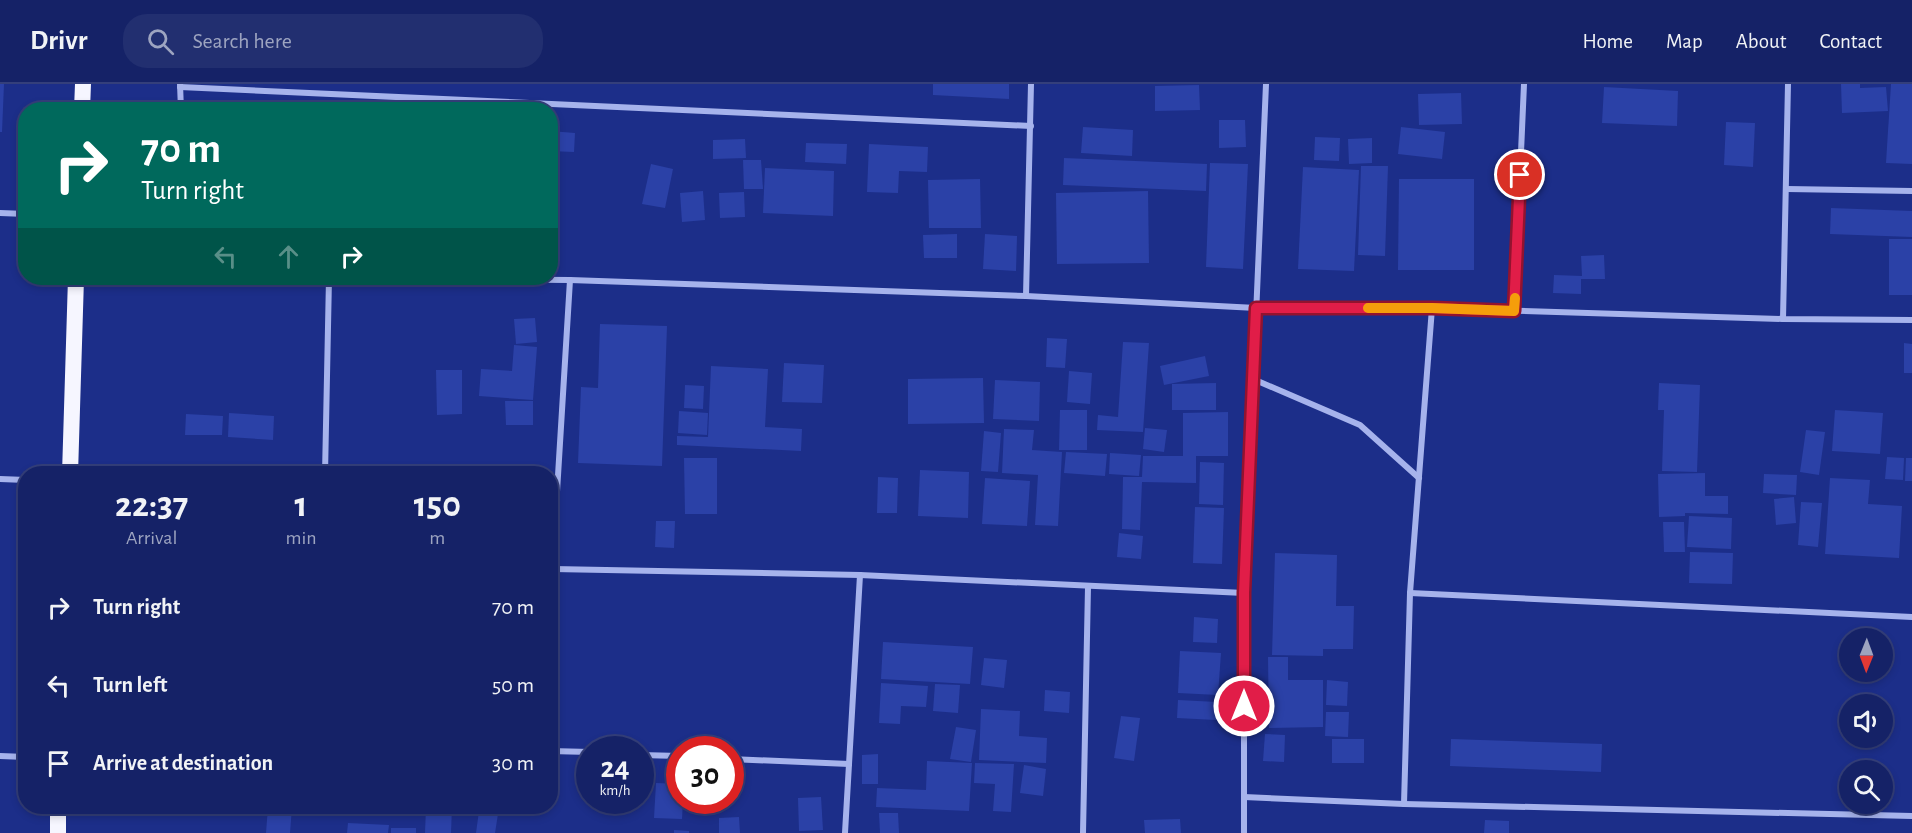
<!DOCTYPE html>
<style>
body{margin:0;font-family:"Alegreya Sans",sans-serif;background:#222f70;color:#f1f3f6;height:100vh;display:flex;flex-direction:column;font-size:22px;white-space:nowrap}
*{box-sizing:border-box;margin:0}
p{font-size:20px;color:#9da4c0}
.icon{flex:none;width:33px;height:33px;fill:none;stroke:currentColor;stroke-width:2;stroke-linecap:round;stroke-linejoin:round}
.map{position:relative;flex:1;overflow:hidden}
.details{position:absolute;left:18px;top:382px;width:540px;height:348px;display:flex;flex-direction:column;background:#152267;border-radius:24px;box-shadow:0 3px 9px #0003,0 0 0 2px #343f7b}
.details>*{flex:none}
.banner{position:absolute;left:18px;top:18px;width:540px;height:183px;border-radius:24px;box-shadow:0 3px 9px #0003,0 0 0 2px #343f7b;background:#00695c;color:#fff;overflow:hidden}
.needle{width:39px;rotate:181deg}
.fabs{position:absolute;left:1839px;top:544px;display:grid;gap:12px}
.fabs a{display:grid;place-items:center;width:54px;height:54px;border-radius:50%;background:#152267;box-shadow:0 3px 9px #0003,0 0 0 2px #343f7b;font-size:30px}
.speed{position:absolute;left:576px;top:652px;display:flex;gap:12px;font-size:30px;font-weight:700;text-align:center}
.speed>*{display:grid;place-content:center;width:78px;height:78px;border-radius:50%;background:#152267;box-shadow:0 3px 9px #0003,0 0 0 2px #343f7b;line-height:1}
.speed small{font-size:15px;font-weight:400}
.speed .limit{border:9px solid #d22;background:#fff;color:#111}
.pin{position:absolute;display:grid;place-items:center;width:51px;height:51px;color:#fff;margin:-26px;border:3px solid #fff;border-radius:50%;box-shadow:0 2px 6px #0007}
.me{position:absolute;width:66px;margin:-33px;rotate:0deg;stroke-linejoin:round;filter:drop-shadow(0 0 4px #0008)}
.turn{display:flex;align-items:center;gap:21px;height:126px;padding:0 24px;font-size:27px}
.turn .icon{width:78px;height:78px;stroke-width:2.5}
.turn b{display:block;font-size:42px;line-height:51px}
.lanes{display:flex;align-items:center;height:57px;padding:0 24px;background:#0003;justify-content:center;gap:30px;direction:ltr}
.lanes .off{opacity:.35}
.eta{display:flex;justify-content:space-evenly;align-items:center;height:102px;text-align:center}
.eta b{font-size:36px;font-weight:600;line-height:42px}
ul{padding:0;list-style:none}
li{display:flex;align-items:center;gap:18px;height:78px;padding:0 24px}
li div{flex:1}
li b{display:block;font-size:22px}
li em{font-style:normal}
header{display:flex;align-items:center;gap:36px;box-sizing:border-box;height:84px;padding:0 30px;background:#152267;border-bottom:2px solid #343f7b}
header strong{font-size:28px}
nav{display:flex;gap:33px;margin-inline-start:auto;font-size:21px}
.search{width:420px;height:54px;background:#222f70;display:flex;align-items:center;gap:15px;box-sizing:border-box;padding:0 21px;border-radius:24px;color:#9da4c0;font-size:22px}
.map>svg:first-child{display:block}
</style>
<header>
<strong>Drivr</strong>
<div class="search"><svg class="icon" aria-label="search" viewBox="0 0 24 24"><circle cx="10" cy="10" r="6"/><path d="M15 15l6 6"/></svg>Search here</div>
<nav><a>Home</a><a>Map</a><a>About</a><a>Contact</a></nav>
</header>
<div class="map">
<svg width="1912" height="749" viewBox="0 0 1912 749">
<rect width="100%" height="100%" fill="#1c2e89"/>
<!-- building -->
<g fill="#2b41a7">
<path d="M0,0H4L2,48H0Z"/>
<path d="M933,0H1009V15L933,11Z"/>
<path d="M1841,0H1860V4L1886,3L1888,27L1842,29Z"/>
<path d="M1891,0H1912V80L1886,79Z"/>
<path d="M1199,1L1200,26L1155,27V2Z"/>
<path d="M1604,3L1678,7L1677,42L1602,39Z"/>
<path d="M1461,9L1462,40L1419,41L1418,10Z"/>
<path d="M1219,36H1245L1246,63L1219,64Z"/>
<path d="M1726,38L1755,39L1753,83L1724,81Z"/>
<path d="M1083,43L1133,46L1132,72L1081,69Z"/>
<path d="M1401,43L1445,48L1442,75L1398,70Z"/>
<path d="M550,47L575,49L574,68L550,67Z"/>
<path d="M1315,53L1340,54L1339,77L1314,76Z"/>
<path d="M1372,54V79L1349,80L1348,55Z"/>
<path d="M745,55L746,74L713,75V56Z"/>
<path d="M806,59L847,60L846,80L805,78Z"/>
<path d="M869,60L928,63L927,88L899,87L898,109L867,108Z"/>
<path d="M1064,74L1207,80L1206,107L1063,101Z"/>
<path d="M743,76H761L763,105H744Z"/>
<path d="M1210,79L1248,80L1243,185L1206,183Z"/>
<path d="M651,80L673,85L665,124L642,120Z"/>
<path d="M1361,82H1388L1385,172L1358,171Z"/>
<path d="M1303,83L1359,86L1354,187L1298,185Z"/>
<path d="M765,84L834,87L833,132L763,129Z"/>
<path d="M980,95L981,144H929L928,96Z"/>
<path d="M1399,95H1474V186H1398Z"/>
<path d="M703,107L705,136L682,138L680,109Z"/>
<path d="M1148,107L1149,179L1057,180L1056,109Z"/>
<path d="M744,108L745,133L720,134L719,109Z"/>
<path d="M1831,124L1912,127V153L1830,150Z"/>
<path d="M957,150V174H924L923,151Z"/>
<path d="M985,150L1017,152L1016,187L983,185Z"/>
<rect x="1889" y="155" width="23" height="56"/>
<path d="M1604,171L1605,195H1581V210L1553,209L1554,191L1582,192L1581,172Z"/>
<path d="M535,234L537,258L516,260L514,235Z"/>
<path d="M600,240L667,242L662,382L578,379L581,303L598,304Z"/>
<path d="M1047,254L1067,255L1065,284L1046,283Z"/>
<path d="M1123,258L1149,259L1143,348L1097,346L1098,331L1118,333Z"/>
<path d="M1904,259L1912,260V289H1904Z"/>
<path d="M514,261L537,263L533,316L479,312L481,285L512,287Z"/>
<path d="M1205,272L1209,292L1164,301L1160,282Z"/>
<path d="M784,279L824,281L822,319L782,318Z"/>
<path d="M711,282L768,285L765,343L802,345L801,367L677,361V352L708,353Z"/>
<path d="M436,286H462V330L437,331Z"/>
<path d="M1069,287L1092,289L1090,320L1067,318Z"/>
<path d="M983,294L984,339L908,340V295Z"/>
<path d="M995,296L1040,298L1039,337L993,335Z"/>
<path d="M1216,299V326H1172V300Z"/>
<path d="M1659,299L1700,301L1697,388L1662,387L1664,326H1658Z"/>
<path d="M685,301L704,302L703,325L684,324Z"/>
<path d="M505,317H533V341H506Z"/>
<path d="M1060,326H1087V366H1059Z"/>
<path d="M1835,326L1883,329L1880,370L1832,367Z"/>
<path d="M679,327L708,329L707,351L678,349Z"/>
<path d="M1228,328V372H1196V399L1142,398L1140,446L1122,445L1123,393H1142L1143,372H1183V329Z"/>
<path d="M229,329L274,332L273,356L228,353Z"/>
<path d="M186,330L223,332L222,351H185Z"/>
<path d="M1145,344L1167,346L1164,368L1143,365Z"/>
<path d="M1004,345L1034,346L1032,366L1062,368L1058,442L1035,441L1038,391L1002,389Z"/>
<path d="M1806,346L1825,348L1819,391L1800,388Z"/>
<path d="M984,347L1001,349L998,388L981,387Z"/>
<path d="M1066,368L1107,370L1105,392L1064,389Z"/>
<path d="M1110,369L1141,371L1139,392L1109,390Z"/>
<path d="M1887,373L1904,374L1903,396L1885,395Z"/>
<path d="M684,374H717V430H685Z"/>
<path d="M1906,374H1912V397H1905Z"/>
<path d="M1200,378L1224,379L1223,421L1199,420Z"/>
<path d="M920,386L969,388L968,434L918,432Z"/>
<path d="M1705,389V412H1728V430L1685,429V432L1659,433L1658,390Z"/>
<path d="M1764,390L1797,391L1796,411L1763,409Z"/>
<path d="M878,393L898,394L897,429H877Z"/>
<path d="M985,394L1030,397L1027,442L982,440Z"/>
<path d="M1830,394L1870,396L1868,420L1902,422L1899,474L1825,470Z"/>
<path d="M1794,413L1796,439L1776,441L1774,415Z"/>
<path d="M1801,418L1822,419L1818,463L1798,461Z"/>
<path d="M1195,423L1224,424L1222,480L1193,479Z"/>
<path d="M1689,432L1732,434L1731,465L1687,463Z"/>
<path d="M656,437H675L674,464L655,463Z"/>
<path d="M1663,438H1684L1685,468H1664Z"/>
<path d="M1119,449L1143,452L1141,475L1117,473Z"/>
<path d="M1690,468L1733,469L1732,500L1689,499Z"/>
<path d="M1275,469L1337,471L1336,522H1354L1353,565H1323V572L1272,571Z"/>
<path d="M1194,533L1218,535L1217,559L1193,558Z"/>
<path d="M883,558L973,563L970,600L881,595Z"/>
<path d="M1180,567L1221,569L1218,611L1178,609Z"/>
<path d="M1268,573H1288V596H1323V643L1269,644Z"/>
<path d="M984,574L1007,576L1004,604L981,601Z"/>
<path d="M1327,596L1348,598L1347,622L1326,621Z"/>
<path d="M881,599L928,602L926,623L901,622L900,640L879,639Z"/>
<path d="M935,600L960,601L958,629L933,627Z"/>
<path d="M1045,606L1070,608L1069,629L1044,627Z"/>
<path d="M1178,616L1217,618L1216,636L1177,634Z"/>
<path d="M981,625L1020,627L1019,652L1047,654L1046,679L979,676Z"/>
<path d="M1326,628H1349L1348,653L1325,652Z"/>
<path d="M1121,632L1140,634L1134,677L1114,674Z"/>
<path d="M956,643L976,646L971,678L950,675Z"/>
<path d="M1265,650L1285,651L1284,678L1263,677Z"/>
<rect x="1332" y="655" width="32" height="24"/>
<path d="M1451,655L1602,660L1601,688L1450,682Z"/>
<path d="M878,670V700H862V671Z"/>
<path d="M927,677L972,679L969,727L876,723L877,704L926,706Z"/>
<path d="M975,679L1014,680L1011,728L993,727L995,700L974,699Z"/>
<path d="M1024,681L1046,685L1043,712L1020,709Z"/>
<path d="M656,699L680,700V717H683L682,735L654,734Z"/>
<path d="M821,713L823,746L799,747L798,714Z"/>
<path d="M268,723H292L290,749H266Z"/>
<path d="M426,723H452L451,749H425Z"/>
<path d="M479,727L498,730L495,749H476Z"/>
<path d="M879,729H898L899,749H880Z"/>
<path d="M739,733L740,749H719V734Z"/>
<path d="M1180,735L1181,749H1145L1144,736Z"/>
<path d="M1485,736L1509,737V749H1484Z"/>
<path d="M348,739L389,741L388,749H347Z"/>
<rect x="391" y="744" width="25" height="5"/>
<path d="M674,746L689,747V749H674Z"/>
</g>
<g fill="none" stroke-linecap="round" stroke-linejoin="round">
<!-- minor -->
<g stroke="#a6b3ec" stroke-width="6">
<path d="M180,0L181,26"/>
<path d="M180,3L1031,42"/>
<path d="M1787,105L1912,107"/>
<path d="M0,129L26,130"/>
<path d="M362,194L570,196L1026,212L1256,224H1432L1783,235L1912,236"/>
<path d="M77,197L176,194"/>
<path d="M1026,212L1031,0"/>
<path d="M1514,227L1524,0"/>
<path d="M1783,235L1788,0"/>
<path d="M1253,295L1360,341L1419,394"/>
<path d="M325,390L329,194"/>
<path d="M0,395L26,396"/>
<path d="M553,485L860,491L1244,509"/>
<path d="M1410,509L1912,533"/>
<path d="M550,522L570,196"/>
<path d="M550,667L590,668"/>
<path d="M640,671L680,672"/>
<path d="M0,672L26,673"/>
<path d="M730,675L849,680"/>
<path d="M1244,713L1404,720L1912,732"/>
<path d="M1404,720L1410,509L1432,224"/>
<path d="M845,749L860,491"/>
<path d="M1083,749L1088,503"/>
<path d="M1244,749V509L1266,0"/>
</g>
<!-- trunk -->
<g stroke="#f6f6ff" stroke-width="16">
<path d="M82,26L83,0"/>
<path d="M70,390L76,194"/>
<path d="M58,749V723"/>
</g>
</g>
<g fill="none" stroke-linecap="round" stroke-linejoin="round">
<!-- route casing -->
<g stroke="#92132f" stroke-width="15">
<path id="route" d="M1244,622V509L1256,224H1432L1514,227L1520,91"/>
</g>
<!-- route -->
<use href="#route" stroke="#e11d48" stroke-width="10"/>
<!-- slow -->
<path stroke="#f59e0b" stroke-width="10" d="M1368,224H1432L1514,227L1515,214"/>
</g>
</svg>
<div class="fabs">
<a><svg class="needle" viewBox="-14 -14 28 28"><path d="M0-13l5 13h-10z" fill="#e53935"/><path d="M0 13l5-13h-10z" fill="#9da4c0"/></svg></a>
<a><svg class="icon" aria-label="sound" viewBox="0 0 24 24"><path d="M4 9h4l5-4v14l-5-4H4zM17 9q2 3 0 6"/></svg></a>
<a><svg class="icon" aria-label="search" viewBox="0 0 24 24"><circle cx="10" cy="10" r="6"/><path d="M15 15l6 6"/></svg></a>
</div>
<div class="speed"><div>24<small>km/h</small></div><div class="limit">30</div></div>
<div class="pin" style="left:1520px;top:91px;background:#d93025"><svg class="icon" aria-label="arrive" viewBox="0 0 24 24"><path d="M6 21V4h12l-3 4 3 4H6"/></svg></div>
<svg class="me" style="left:1244px;top:622px" viewBox="-20 -20 40 40"><circle r="17" fill="#e11d48" stroke="#fff" stroke-width="3"/><path d="M0-11L8 9 0 5-8 9z" fill="#fff"/></svg>
<div class="banner">
<div class="turn"><svg class="icon" aria-label="right" viewBox="0 0 24 24"><path d="M7 20v-9h11M14 6l5 5-5 5"/></svg><div><b>70 m</b>Turn right</div></div>
<div class="lanes"><svg class="icon off" aria-label="left" viewBox="0 0 24 24"><path d="M17 20v-9H6M10 6l-5 5 5 5"/></svg><svg class="icon off" aria-label="ahead" viewBox="0 0 24 24"><path d="M12 20V5M6 11l6-6 6 6"/></svg><svg class="icon" aria-label="right" viewBox="0 0 24 24"><path d="M7 20v-9h11M14 6l5 5-5 5"/></svg></div>
</div>
<section class="details">
<div class="eta">
<div><b>22:37</b><p>Arrival</p></div>
<div><b>1</b><p>min</p></div>
<div><b>150</b><p>m</p></div>
</div>
<ul>
<li><svg class="icon" aria-label="right" viewBox="0 0 24 24"><path d="M7 20v-9h11M14 6l5 5-5 5"/></svg><div><b>Turn right</b></div><em>70 m</em></li>
<li><svg class="icon" aria-label="left" viewBox="0 0 24 24"><path d="M17 20v-9H6M10 6l-5 5 5 5"/></svg><div><b>Turn left</b></div><em>50 m</em></li>
<li><svg class="icon" aria-label="arrive" viewBox="0 0 24 24"><path d="M6 21V4h12l-3 4 3 4H6"/></svg><div><b>Arrive at destination</b></div><em>30 m</em></li>
</ul>
</section>
</div>
